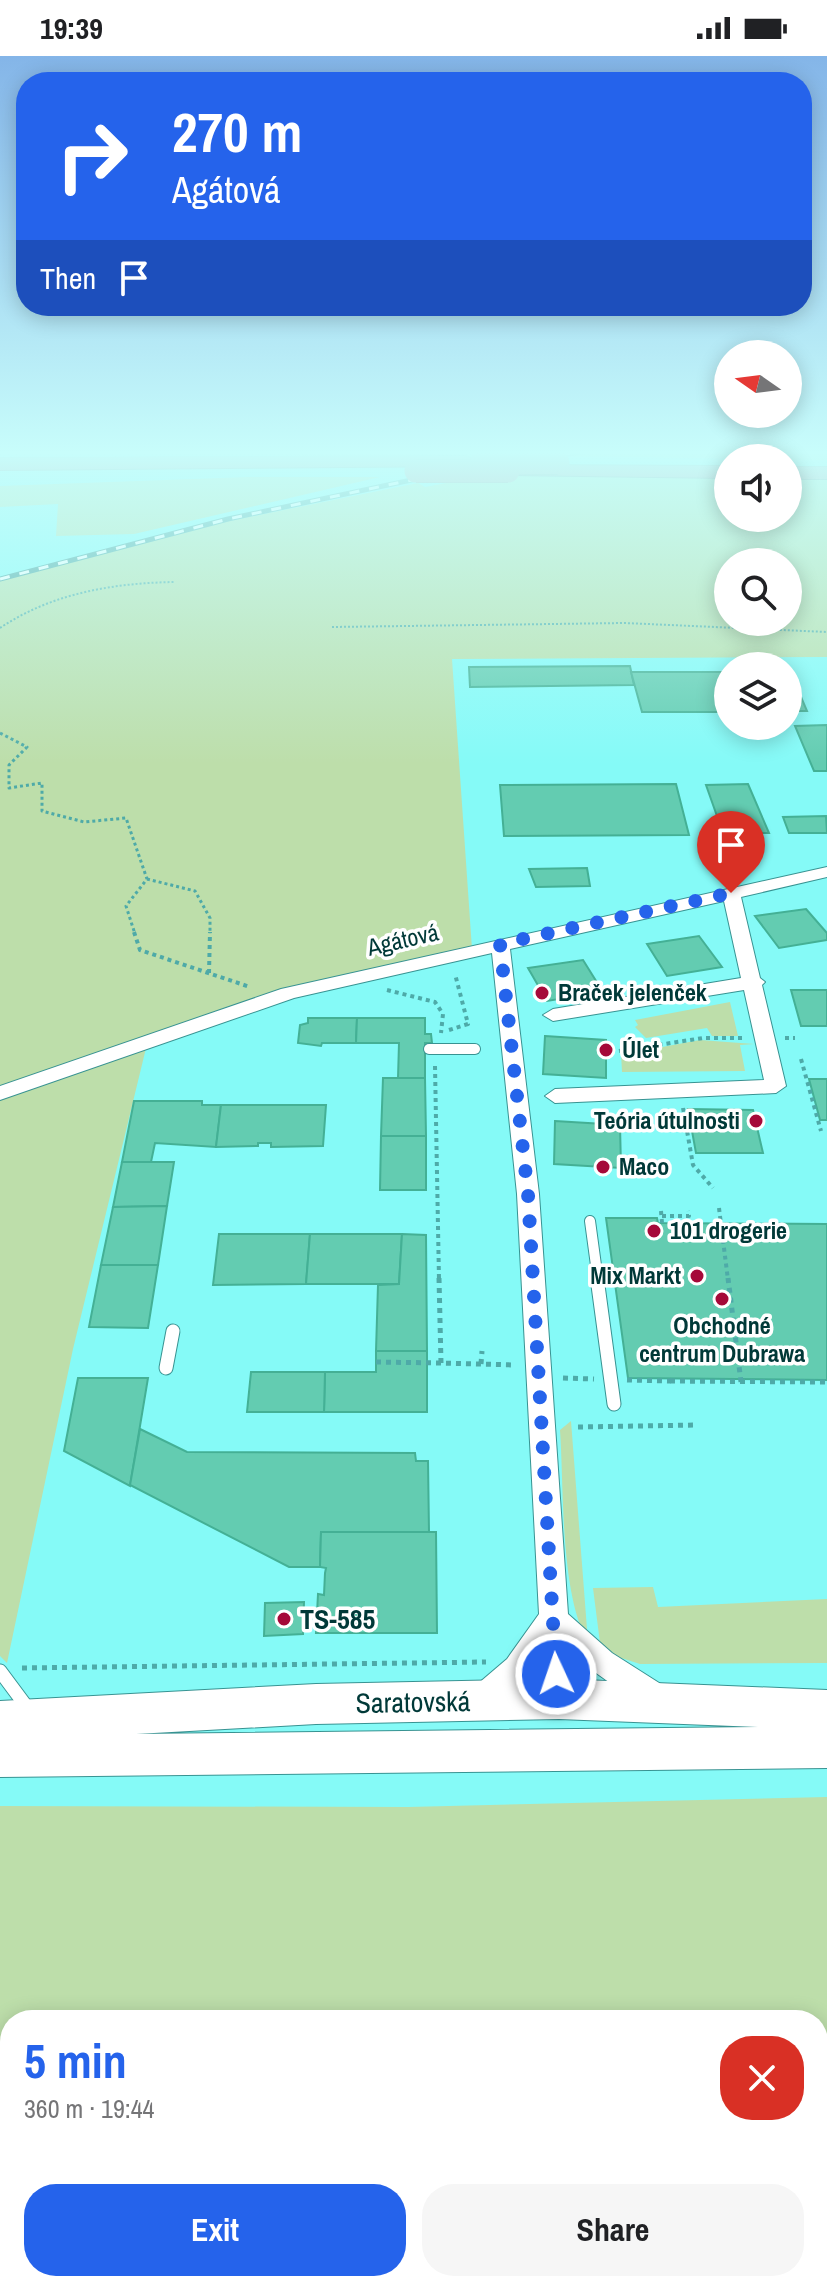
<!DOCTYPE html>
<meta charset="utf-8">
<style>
body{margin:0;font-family:"Archivo Narrow",sans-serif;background:#f6f6f6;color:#202124;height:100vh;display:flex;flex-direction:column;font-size:30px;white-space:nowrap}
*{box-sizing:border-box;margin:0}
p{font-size:26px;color:#757577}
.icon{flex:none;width:44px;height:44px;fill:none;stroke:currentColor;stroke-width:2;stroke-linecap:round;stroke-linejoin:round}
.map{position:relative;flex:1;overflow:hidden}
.side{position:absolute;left:0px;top:1954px;width:828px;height:282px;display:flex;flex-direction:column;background:#fff;border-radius:32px 32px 0 0;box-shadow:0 4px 20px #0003}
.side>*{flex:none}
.banner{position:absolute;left:16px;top:16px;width:796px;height:244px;border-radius:32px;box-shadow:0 4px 20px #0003;background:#2563eb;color:#fff;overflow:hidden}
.needle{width:52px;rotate:284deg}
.fabs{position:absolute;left:714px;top:284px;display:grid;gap:16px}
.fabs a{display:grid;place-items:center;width:88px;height:88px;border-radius:50%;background:#fff;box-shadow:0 4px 20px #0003;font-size:40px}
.pin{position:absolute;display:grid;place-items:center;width:68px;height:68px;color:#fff;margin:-82px -34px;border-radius:50% 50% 50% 0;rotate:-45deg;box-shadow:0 0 8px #0007}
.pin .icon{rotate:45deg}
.me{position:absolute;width:88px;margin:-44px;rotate:357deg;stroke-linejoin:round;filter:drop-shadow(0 0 6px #0008)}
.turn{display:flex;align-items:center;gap:28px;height:168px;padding:0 24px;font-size:36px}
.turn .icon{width:104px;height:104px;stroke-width:2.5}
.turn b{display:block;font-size:56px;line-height:68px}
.then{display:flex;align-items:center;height:76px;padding:0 24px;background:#0003;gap:16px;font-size:30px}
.round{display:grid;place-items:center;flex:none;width:84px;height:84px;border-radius:32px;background:#f6f6f6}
.head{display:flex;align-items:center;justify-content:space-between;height:136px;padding:0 24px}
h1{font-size:48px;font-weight:700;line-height:60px;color:#2563eb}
.action{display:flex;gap:16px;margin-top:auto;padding:16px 24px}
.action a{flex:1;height:92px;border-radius:32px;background:#2563eb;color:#fff;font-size:32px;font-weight:700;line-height:92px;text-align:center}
.action a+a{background:#f6f6f6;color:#202124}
.status{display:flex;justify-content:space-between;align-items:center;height:56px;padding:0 40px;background:#fff;direction:ltr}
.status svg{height:22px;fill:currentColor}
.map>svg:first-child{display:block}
</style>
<div class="status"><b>19:39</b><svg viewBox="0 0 49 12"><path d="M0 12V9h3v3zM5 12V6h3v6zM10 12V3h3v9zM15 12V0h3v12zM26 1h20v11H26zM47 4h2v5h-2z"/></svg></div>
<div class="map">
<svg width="827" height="2235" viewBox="0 0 827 2235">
<rect width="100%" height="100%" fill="#85faf7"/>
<!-- green -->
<g fill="#bddeaa" fill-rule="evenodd">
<path d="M535,396L501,401L0,397V396Z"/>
<path d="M599,396H827V404L564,400Z"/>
<path d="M483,420L728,421V462H788V422H827V601L452,603L472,893L288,937L147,988L73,1293L7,1607L0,1600V525L229,465L418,427L425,431ZM728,506H788V566H728Z"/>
<path d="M248,421H380L134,478L56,480L58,448L0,451V430Z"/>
<path d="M730,946L738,980H712L707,972L646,982L635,971L638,969L635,964Z"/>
<path d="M700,984L754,988L740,989L745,1015L622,1016L621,997L654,992L661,1000L657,992Z"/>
<path d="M571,1365L588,1586C560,1539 564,1432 560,1374Z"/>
<path d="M653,1531L658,1551L827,1543V1607L640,1608L612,1599L600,1587L593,1532Z"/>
<path d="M827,1741V2235H0V1750L408,1751ZM10,1964H818V2226H10Z"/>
</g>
<!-- building -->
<g fill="#63ccb1" stroke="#44b095" stroke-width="2">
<path d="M630,610L634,629L470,631L469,611Z"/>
<path d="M788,615H790L807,655H788Z"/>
<path d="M631,616H728V656H642Z"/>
<path d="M827,669V715H814L795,670Z"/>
<path d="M676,728L689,779L504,780L500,729Z"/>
<path d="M748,728L769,777H723L706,729Z"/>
<path d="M826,760L827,777H789L783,761Z"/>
<path d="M728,785H748L752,794H731Z"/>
<path d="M587,812L590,830L536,831L529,813Z"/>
<path d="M806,853L827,877V884L779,892L755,860Z"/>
<path d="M699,880L722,911L667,920L647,888Z"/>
<path d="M583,904L603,936L547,945L528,912Z"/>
<path d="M791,934H827V970H801Z"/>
<path d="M308,962H357L356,987H322L321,990L298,987L300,969L308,967Z"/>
<path d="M357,962H425V978H431L432,987H425V1022H398L399,987H356Z"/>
<path d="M545,980L606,984V1022L543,1018Z"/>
<path d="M383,1022H425L426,1080H381Z"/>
<path d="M809,1023H827V1064H820Z"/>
<path d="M134,1045H202V1049H221L216,1091L155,1087L151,1106H122Z"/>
<path d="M221,1049H326L323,1090L271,1091V1087H258V1090L216,1091Z"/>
<path d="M688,1053L753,1054L763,1097H696Z"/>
<path d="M555,1065L620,1069L621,1112L554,1108Z"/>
<path d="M381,1080H426V1134H380Z"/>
<path d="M122,1106H174L167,1150L113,1151Z"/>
<path d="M167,1150L158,1209H101L113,1151Z"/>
<path d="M606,1162H657L658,1167L827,1168V1324L628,1322Z"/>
<path d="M219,1178H310L306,1228L213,1229Z"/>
<path d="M310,1178H402L399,1228H306Z"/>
<path d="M402,1178L426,1179L427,1295H376L378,1229L399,1228Z"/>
<path d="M101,1209H158L148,1272L89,1271Z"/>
<path d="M376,1295H427V1356H324L325,1316H376Z"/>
<path d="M251,1316H325L324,1356H247Z"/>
<path d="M78,1322H148L130,1430L64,1395Z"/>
<path d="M140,1373L187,1396L415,1397L416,1405H428L429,1476H321L320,1511H289L130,1429Z"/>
<path d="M321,1476H436L437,1577H316L318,1538L324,1539L325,1517L326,1512L320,1511Z"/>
<path d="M304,1546L303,1578L264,1580L265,1547Z"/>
</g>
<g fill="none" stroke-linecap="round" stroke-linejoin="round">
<!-- service-far1 casing -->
<g stroke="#389392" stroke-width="12">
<g id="service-far1">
<path d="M429,993H475"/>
<path d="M590,1165L598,1224"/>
</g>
</g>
<!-- service casing -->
<g stroke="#389392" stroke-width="15">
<g id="service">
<path d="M597,1222L614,1348"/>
<path d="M166,1312L173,1275"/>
<path d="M0,1615L29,1654"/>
</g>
</g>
<!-- minor casing -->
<g stroke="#389392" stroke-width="2">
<path id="minor" d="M827,811V821L741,841L760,922L765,926L762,929L786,1030L776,1037L555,1047L545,1040L555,1033L764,1024L744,934L553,965L543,959L553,953L741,922L724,845L510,893L539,1138L568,1558L612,1597L667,1632L671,1642L667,1652L656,1656L645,1652L571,1599L574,1643L570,1653L559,1657L548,1653L544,1643L542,1601C527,1622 508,1646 484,1656L473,1652L469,1642L473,1632L507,1603L539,1558L517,1138L492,897L294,942L0,1044V1030L281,933Z"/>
</g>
<!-- secondary casing -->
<g stroke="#389392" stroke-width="2">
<path id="secondary" d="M559,1623L827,1634V1712L0,1721V1645L316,1628ZM559,1663L758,1671L136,1678L316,1668Z"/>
</g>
<!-- motorway casing -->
<g stroke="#886b6f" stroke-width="2">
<g id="motorway">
<path d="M464,400L471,402L474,406L471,410L0,414V402Z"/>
<path d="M512,409L728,410V422L505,419L502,415L505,411Z"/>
<rect x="788" y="411" width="39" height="12"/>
</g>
</g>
<!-- path-far4 -->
<g stroke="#4eaaa8" stroke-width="2" stroke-dasharray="2 2" stroke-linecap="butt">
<path d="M332,571L625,567L827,576"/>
<path d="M0,572C52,537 114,527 175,526"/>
</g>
<!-- path-far3 -->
<g stroke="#4eaaa8" stroke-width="3" stroke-dasharray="3 3" stroke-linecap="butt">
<path d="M0,677L27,691L9,709V732L42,727V755L84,766L126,762L147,823L126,850L135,878"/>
<path d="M147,823L195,835L210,862V878"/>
</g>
<!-- path-far2 -->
<g stroke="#4eaaa8" stroke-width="4" stroke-dasharray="4 4" stroke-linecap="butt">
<path d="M134,876L140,894L250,931"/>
<path d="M209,917L210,876"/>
<path d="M387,934L435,946L443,958L441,977"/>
<path d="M449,974L468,968L455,918"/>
<path d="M785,982H795"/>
<path d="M619,995L703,982H744"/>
<path d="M801,1003L821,1075"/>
<path d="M435,1010L439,1224"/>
<path d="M683,1052L693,1109L713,1132"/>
<path d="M719,1152L728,1224"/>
<path d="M661,1155L662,1167"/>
<path d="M662,1160H689L688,1155"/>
</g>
<!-- path-far1 -->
<g stroke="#4eaaa8" stroke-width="5" stroke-dasharray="5 5" stroke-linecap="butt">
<path d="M439,1222L441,1307L515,1309"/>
<path d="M728,1222L741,1326"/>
<path d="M376,1306L441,1307"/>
<path d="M481,1308L482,1295"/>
<path d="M563,1322L594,1323"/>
<path d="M627,1324L670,1325L669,1322"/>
<path d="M670,1325L827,1326"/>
<path d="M578,1371L696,1369"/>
<path d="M22,1612L486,1606"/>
</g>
<!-- path -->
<g stroke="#4eaaa8" stroke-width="6" stroke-dasharray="6 6" stroke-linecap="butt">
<path d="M0,2120L10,2134"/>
<path d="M818,2176H827"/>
<path d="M50,2226V2235"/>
<path d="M722,2235L724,2226"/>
</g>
<!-- service-far1 -->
<use href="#service-far1" stroke="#fff" stroke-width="10"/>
<!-- service -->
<use href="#service" stroke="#fff" stroke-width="13"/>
<!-- minor -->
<use href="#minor" fill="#fff" fill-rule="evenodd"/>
<!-- secondary -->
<use href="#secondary" fill="#fff" fill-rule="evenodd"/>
<!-- motorway -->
<use href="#motorway" fill="#d2868d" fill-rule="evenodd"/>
<!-- rail casing -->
<g stroke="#439b99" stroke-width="5">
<g id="rail">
<path d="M560,399L581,396"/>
<path d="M0,523L228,463L416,423"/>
</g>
</g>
<!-- rail -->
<use href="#rail" stroke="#fff" stroke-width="3" stroke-dasharray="10" stroke-linecap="butt"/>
<!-- motorway-bridge casing -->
<g stroke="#886b6f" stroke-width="24" stroke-linecap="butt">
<g id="motorway-bridge">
<path d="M482,406L558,407"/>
<path d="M416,415H508"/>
</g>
</g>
<!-- motorway-bridge -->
<use href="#motorway-bridge" stroke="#d2868d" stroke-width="23"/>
</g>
<!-- sky -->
<linearGradient id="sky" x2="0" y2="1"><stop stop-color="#84b5e8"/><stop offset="0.56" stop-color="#c8fdfb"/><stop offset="1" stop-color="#c8fdfb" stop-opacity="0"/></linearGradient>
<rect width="827" height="708" fill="url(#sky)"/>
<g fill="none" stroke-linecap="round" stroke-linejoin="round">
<!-- route -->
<path stroke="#2563eb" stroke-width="14" stroke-dasharray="0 25.2" d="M556,1618L528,1138L500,888L731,837"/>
</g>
<!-- markers -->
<g fill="#a50939" stroke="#fff" stroke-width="3">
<circle cx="542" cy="937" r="8"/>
<circle cx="606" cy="994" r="8"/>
<circle cx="756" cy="1065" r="8"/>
<circle cx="603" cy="1111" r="8"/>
<circle cx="654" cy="1175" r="8"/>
<circle cx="697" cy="1220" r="8"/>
<circle cx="722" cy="1243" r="8"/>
<circle cx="284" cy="1563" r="8"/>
</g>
<g text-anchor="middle" stroke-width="7" stroke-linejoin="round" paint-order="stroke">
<!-- street labels -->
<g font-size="24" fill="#003938" stroke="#fff">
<text transform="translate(403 884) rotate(-13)" y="8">Agátová</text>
</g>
<!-- poi labels -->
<g font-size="24" font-weight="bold" fill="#003938" stroke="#fff" text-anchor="start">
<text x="558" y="945">Braček jelenček</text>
<text x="622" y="1002">Úlet</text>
<text x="740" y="1073" text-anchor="end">Teória útulnosti</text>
<text x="619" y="1119">Maco</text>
<text x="670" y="1183">101 drogerie</text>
<text x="681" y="1228" text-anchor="end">Mix Markt</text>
<text x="722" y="1278" text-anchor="middle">Obchodné<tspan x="722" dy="28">centrum Dubrawa</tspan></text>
</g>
<!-- near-poi labels -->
<g font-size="28" font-weight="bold" fill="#003938" stroke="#fff" text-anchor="start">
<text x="300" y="1573">TS-585</text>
</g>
<!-- near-street labels -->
<g font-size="28" fill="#003938" stroke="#fff">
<text transform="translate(413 1646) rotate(-1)" y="10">Saratovská</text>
</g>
</g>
</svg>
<div class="fabs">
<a><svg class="needle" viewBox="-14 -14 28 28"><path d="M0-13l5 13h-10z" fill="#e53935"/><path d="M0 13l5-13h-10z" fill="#757577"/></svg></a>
<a><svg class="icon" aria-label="sound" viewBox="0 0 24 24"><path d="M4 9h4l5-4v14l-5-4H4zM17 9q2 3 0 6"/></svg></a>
<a><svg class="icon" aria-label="search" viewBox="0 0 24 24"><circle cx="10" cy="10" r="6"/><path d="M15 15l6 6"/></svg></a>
<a><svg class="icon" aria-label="layers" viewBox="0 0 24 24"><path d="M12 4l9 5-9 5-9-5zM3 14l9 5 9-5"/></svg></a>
</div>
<div class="pin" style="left:731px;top:837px;background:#d93025"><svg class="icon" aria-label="arrive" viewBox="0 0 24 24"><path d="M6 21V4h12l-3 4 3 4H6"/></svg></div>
<svg class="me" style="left:556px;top:1618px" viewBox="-20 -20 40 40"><circle r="17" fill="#2563eb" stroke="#fff" stroke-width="3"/><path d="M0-11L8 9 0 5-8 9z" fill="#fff"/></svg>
<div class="banner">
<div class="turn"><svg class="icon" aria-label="right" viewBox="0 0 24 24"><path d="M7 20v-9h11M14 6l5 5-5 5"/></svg><div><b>270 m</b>Agátová</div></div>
<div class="then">Then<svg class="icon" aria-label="arrive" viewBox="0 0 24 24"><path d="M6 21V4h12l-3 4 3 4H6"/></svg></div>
</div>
<section class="side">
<div class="head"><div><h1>5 min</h1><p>360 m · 19:44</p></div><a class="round" style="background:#d93025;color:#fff"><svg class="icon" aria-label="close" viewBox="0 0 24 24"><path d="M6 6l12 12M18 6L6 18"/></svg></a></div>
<div class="action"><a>Exit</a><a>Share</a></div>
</section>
</div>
